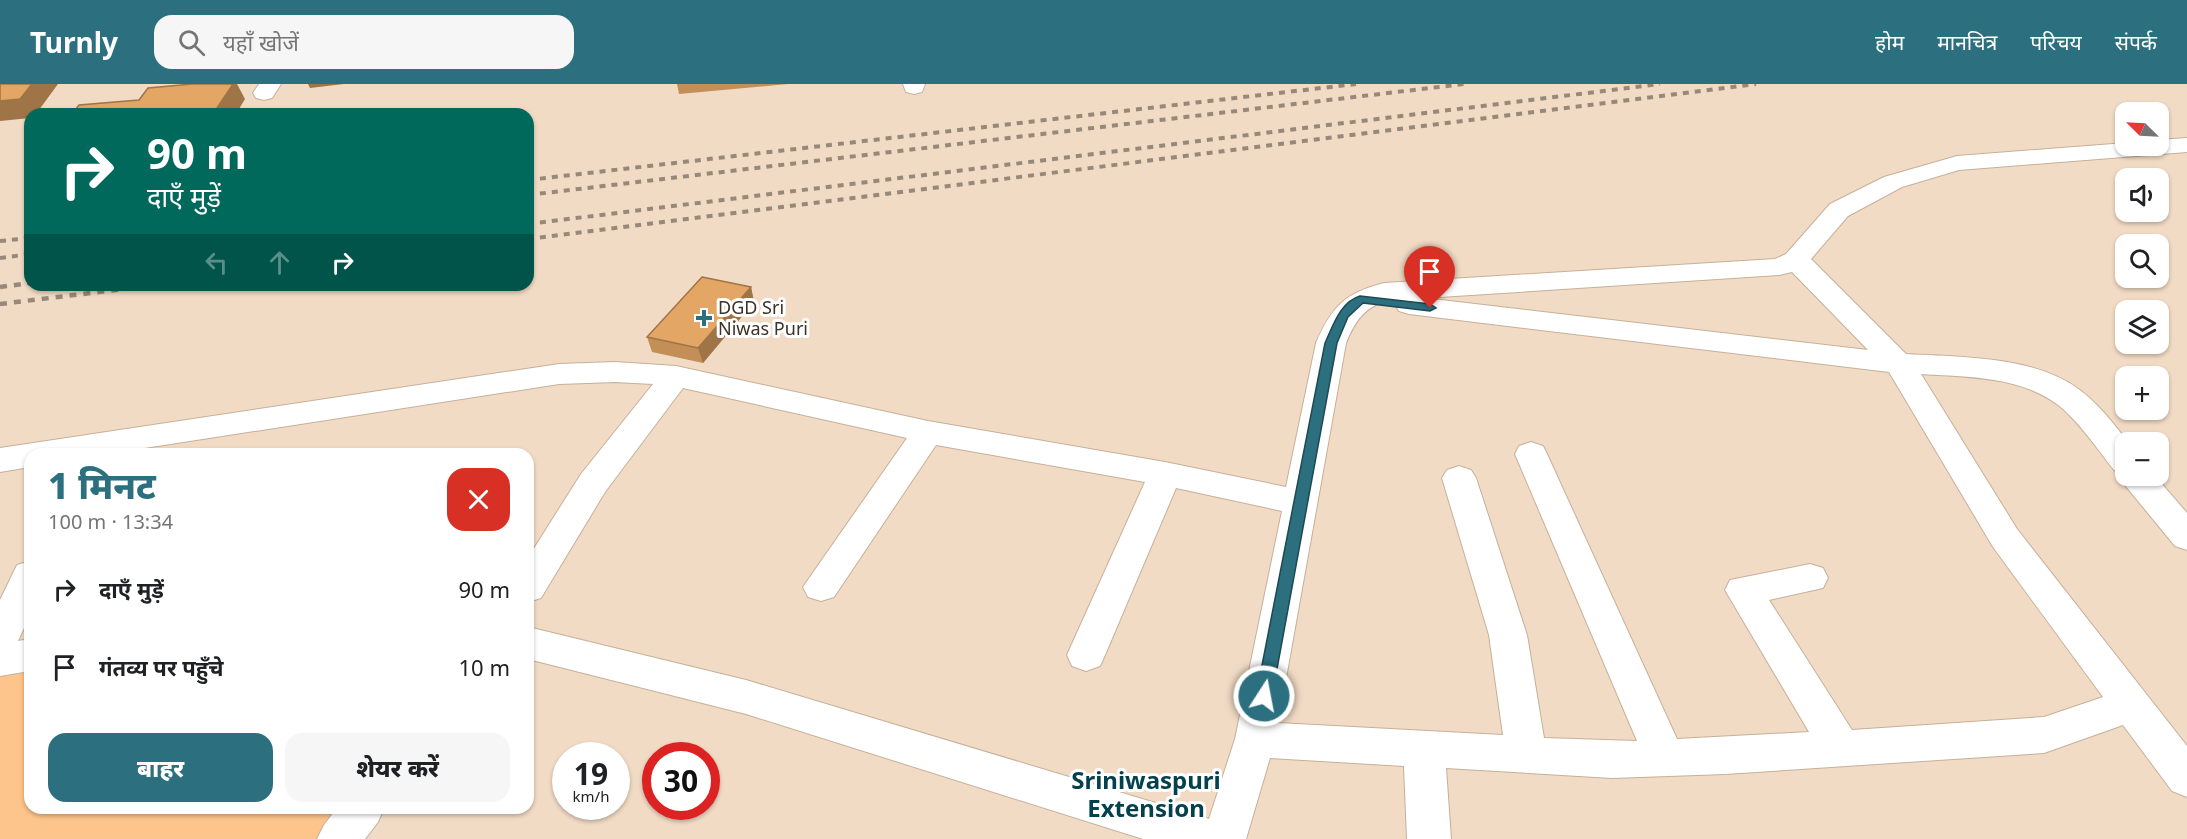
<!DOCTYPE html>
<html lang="hi">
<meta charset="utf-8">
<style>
body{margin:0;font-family:"Noto Sans","Noto Sans Devanagari",sans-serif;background:#f6f6f6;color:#202124;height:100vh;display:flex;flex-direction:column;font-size:22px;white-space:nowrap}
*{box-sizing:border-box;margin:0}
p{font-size:20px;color:#757577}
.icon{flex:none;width:33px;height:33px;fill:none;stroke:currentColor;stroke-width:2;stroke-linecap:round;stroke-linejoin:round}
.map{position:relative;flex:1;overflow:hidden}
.panel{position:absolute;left:24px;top:364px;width:510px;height:366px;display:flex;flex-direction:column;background:#fff;border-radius:18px;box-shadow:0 2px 4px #0004}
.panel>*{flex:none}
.guide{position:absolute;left:24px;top:24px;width:510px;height:183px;border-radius:18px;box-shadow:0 2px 4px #0004;background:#00695c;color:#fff;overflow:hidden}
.needle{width:39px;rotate:294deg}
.tools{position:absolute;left:2115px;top:18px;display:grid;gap:12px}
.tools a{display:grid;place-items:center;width:54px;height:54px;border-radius:12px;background:#fff;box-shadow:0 2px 4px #0004;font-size:30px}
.speed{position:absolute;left:552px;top:658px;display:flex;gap:12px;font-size:30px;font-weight:700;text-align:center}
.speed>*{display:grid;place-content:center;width:78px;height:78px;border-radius:50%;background:#fff;box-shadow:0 2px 4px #0004;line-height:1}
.speed small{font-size:15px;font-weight:400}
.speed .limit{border:9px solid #d22;background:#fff;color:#111}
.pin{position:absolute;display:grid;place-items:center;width:51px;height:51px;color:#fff;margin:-62px -26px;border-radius:50% 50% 50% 0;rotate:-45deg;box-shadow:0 0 6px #0007}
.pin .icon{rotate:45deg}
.me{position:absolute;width:66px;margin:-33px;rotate:11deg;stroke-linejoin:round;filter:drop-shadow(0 0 4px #0008)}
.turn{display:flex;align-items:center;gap:21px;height:126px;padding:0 24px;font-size:27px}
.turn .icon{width:78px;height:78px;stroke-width:2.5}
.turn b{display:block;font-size:42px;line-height:51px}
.lanes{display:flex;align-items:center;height:57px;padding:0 24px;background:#0003;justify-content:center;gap:30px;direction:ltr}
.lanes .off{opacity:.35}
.round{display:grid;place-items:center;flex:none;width:63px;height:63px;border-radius:18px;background:#f6f6f6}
.headline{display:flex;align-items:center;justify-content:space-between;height:102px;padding:0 24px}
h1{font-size:36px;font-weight:800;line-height:45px;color:#2c7080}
.primary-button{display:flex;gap:12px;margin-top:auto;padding:12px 24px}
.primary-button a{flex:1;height:69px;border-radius:18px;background:#2c7080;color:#fff;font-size:24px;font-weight:800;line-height:69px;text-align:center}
.primary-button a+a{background:#f6f6f6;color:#202124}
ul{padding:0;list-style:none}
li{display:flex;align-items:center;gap:18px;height:78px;padding:0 24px}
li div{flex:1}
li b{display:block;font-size:22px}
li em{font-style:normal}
header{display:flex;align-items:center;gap:36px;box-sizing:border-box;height:84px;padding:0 30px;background:#2c7080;color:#fff}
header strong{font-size:28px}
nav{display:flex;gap:33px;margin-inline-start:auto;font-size:21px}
.search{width:420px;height:54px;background:#f6f6f6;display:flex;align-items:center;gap:15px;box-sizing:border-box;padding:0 21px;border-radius:18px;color:#757577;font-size:22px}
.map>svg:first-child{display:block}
</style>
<header>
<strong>Turnly</strong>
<div class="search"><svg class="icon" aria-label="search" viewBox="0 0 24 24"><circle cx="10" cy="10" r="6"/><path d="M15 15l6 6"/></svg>यहाँ खोजें</div>
<nav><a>होम</a><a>मानचित्र</a><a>परिचय</a><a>संपर्क</a></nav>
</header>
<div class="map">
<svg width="2187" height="755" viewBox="0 0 2187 755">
<rect width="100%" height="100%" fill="#f2dbc5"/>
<!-- green -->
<path fill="#fdc48b" d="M30,586V724L358,725L334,755H0V592Z"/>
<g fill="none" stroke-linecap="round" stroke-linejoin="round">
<!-- street casing -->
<g stroke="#c6b09a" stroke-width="2">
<g id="street">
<path d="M259,0H281L272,14L264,16L256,14L253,9Z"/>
<path d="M903,0H925L922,8L914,10L906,8Z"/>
<path d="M2187,54V68L1959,86L1902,103L1848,132L1811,175L1906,270C1960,273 2032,272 2077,304C2098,319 2113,339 2128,358H2126V392H2155L2187,429V466L2175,462L2124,400L2119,392L2121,388L2114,386C2098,366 2083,343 2063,325C2025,292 1968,293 1921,290L2017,445L2187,662V713L2172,707L2123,641L2044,669L1725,690L1612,694L1446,684L1451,755H1407L1404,682L1270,674L1246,755H1143L746,630L528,575V543L746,596L1209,735L1235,655L1282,427L1176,404L1105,571L1100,582L1086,587L1072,582L1067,571L1145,398L936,361L834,513L821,517L808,513L803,503L907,354L683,304L605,408L541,514L528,518V474L581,390L653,300L615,298L559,300L106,370H30V383L0,388V364L559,280L615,278L676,282L928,337L1165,378L1286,403L1316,259C1332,222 1345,209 1384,199L1775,175L1786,170L1830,120L1884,93L1957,72L2126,59V62H2158V56ZM1792,188L1868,266L1424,214L1779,191ZM1387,216H1398L1395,221L1399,227L1409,230L1889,288L1993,463L2103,613L2044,633L1852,646L1769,516L1823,504L1828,494L1823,484L1810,480L1730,496L1725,506L1809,648L1677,655L1547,370L1543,362L1531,358L1519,362L1515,370L1637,657L1544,654L1527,551L1476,394L1471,386L1459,382L1447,386L1442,394L1489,551L1503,651L1278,639L1346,259C1355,237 1364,224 1387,216Z"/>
<path d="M30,477V531L18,557L30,555V587L0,592V516L17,481Z"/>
<path d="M337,724H384L378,738L365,755H317L324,741Z"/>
</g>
</g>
<!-- street -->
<use href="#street" fill="#fff" fill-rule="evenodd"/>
<!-- rail-far1 -->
<g stroke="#988879" stroke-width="4" stroke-dasharray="6 6" stroke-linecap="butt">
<path d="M528,96L1356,0"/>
<path d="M528,111L1464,0"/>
<path d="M528,140L1660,0"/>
<path d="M528,155L1756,0"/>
<path d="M0,157L30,154"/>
<path d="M0,174L30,170"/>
<path d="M27,199H30"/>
</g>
<!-- rail -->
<g stroke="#988879" stroke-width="4.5" stroke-dasharray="7 7" stroke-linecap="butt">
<path d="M0,203L30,199"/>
<path d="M0,220L157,201"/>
</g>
</g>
<!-- wall -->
<g fill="#c38f57">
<path d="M677,0H788L679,10Z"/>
<path d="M751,203L754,218L703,279L652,268L647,253Z"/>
</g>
<!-- shaded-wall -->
<g fill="#9f7447">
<path d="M32,0H58L36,30H30V34L0,37V17Z"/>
<path d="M233,0H237L245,15L236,30H213Z"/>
<path d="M308,0H344L310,4Z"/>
<path d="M751,203L754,218L703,279L698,264Z"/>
</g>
<!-- building -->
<g fill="#e3a665" stroke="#9f7447" stroke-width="1.5">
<path d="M0,0H32L20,15L0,17Z"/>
<path d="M192,0H233L213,30H72L79,21L139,16L148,4Z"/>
<path d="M702,193L751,203L698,264L647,253Z"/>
</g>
<!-- route -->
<path fill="#2c7080" stroke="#1d4953" stroke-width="1.5" d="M1360,212L1430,220L1436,224L1430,227L1363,219L1348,233L1337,259L1272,612L1270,617L1264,619L1258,617L1256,612L1325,259C1333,242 1340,218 1360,212Z"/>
<!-- markers -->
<path fill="#2c7080" stroke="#fff" stroke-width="2" d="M701 225h6v6h6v6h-6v6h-6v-6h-6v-6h6z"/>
<g text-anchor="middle" stroke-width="6" stroke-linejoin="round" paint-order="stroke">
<!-- poi labels -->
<g font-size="18" fill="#3b3229" stroke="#fff" text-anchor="start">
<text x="718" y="230">DGD Sri<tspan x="718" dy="21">Niwas Puri</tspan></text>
</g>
<!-- near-neighbourhood labels -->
<g font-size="24" font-weight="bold" fill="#03414d" stroke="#fff">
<text x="1146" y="705">Sriniwaspuri<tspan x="1146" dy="28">Extension</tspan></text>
</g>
</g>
</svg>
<div class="tools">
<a><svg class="needle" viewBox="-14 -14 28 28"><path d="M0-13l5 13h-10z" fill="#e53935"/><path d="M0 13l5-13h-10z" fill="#757577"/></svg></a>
<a><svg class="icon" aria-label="sound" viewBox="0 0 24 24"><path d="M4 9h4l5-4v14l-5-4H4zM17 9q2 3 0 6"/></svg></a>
<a><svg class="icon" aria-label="search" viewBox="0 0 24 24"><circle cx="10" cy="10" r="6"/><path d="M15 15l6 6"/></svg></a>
<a><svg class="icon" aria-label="layers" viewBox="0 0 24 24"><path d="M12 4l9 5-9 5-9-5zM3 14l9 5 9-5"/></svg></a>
<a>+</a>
<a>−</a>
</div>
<div class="speed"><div>19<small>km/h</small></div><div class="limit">30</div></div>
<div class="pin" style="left:1430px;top:224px;background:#d93025"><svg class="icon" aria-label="arrive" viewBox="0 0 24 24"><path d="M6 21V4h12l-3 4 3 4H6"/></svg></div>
<svg class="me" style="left:1264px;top:612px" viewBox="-20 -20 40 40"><circle r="17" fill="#2c7080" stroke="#fff" stroke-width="3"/><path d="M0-11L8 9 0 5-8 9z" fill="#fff"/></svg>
<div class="guide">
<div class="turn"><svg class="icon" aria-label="right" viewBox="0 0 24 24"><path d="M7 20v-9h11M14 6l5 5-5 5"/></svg><div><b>90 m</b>दाएँ मुड़ें</div></div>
<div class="lanes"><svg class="icon off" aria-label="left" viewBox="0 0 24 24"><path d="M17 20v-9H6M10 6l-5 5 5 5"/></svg><svg class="icon off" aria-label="ahead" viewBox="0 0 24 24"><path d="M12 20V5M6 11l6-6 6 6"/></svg><svg class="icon" aria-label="right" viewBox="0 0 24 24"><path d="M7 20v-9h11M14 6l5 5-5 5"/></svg></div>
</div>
<section class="panel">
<div class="headline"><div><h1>1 मिनट</h1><p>100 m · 13:34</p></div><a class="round" style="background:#d93025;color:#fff"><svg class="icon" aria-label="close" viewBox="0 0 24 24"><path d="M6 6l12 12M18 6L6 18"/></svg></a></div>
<ul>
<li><svg class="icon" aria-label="right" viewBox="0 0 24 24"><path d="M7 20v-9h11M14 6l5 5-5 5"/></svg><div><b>दाएँ मुड़ें</b></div><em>90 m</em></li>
<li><svg class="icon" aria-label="arrive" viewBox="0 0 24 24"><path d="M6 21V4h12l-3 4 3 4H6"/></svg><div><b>गंतव्य पर पहुँचे</b></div><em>10 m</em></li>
</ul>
<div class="primary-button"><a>बाहर</a><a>शेयर करें</a></div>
</section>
</div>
